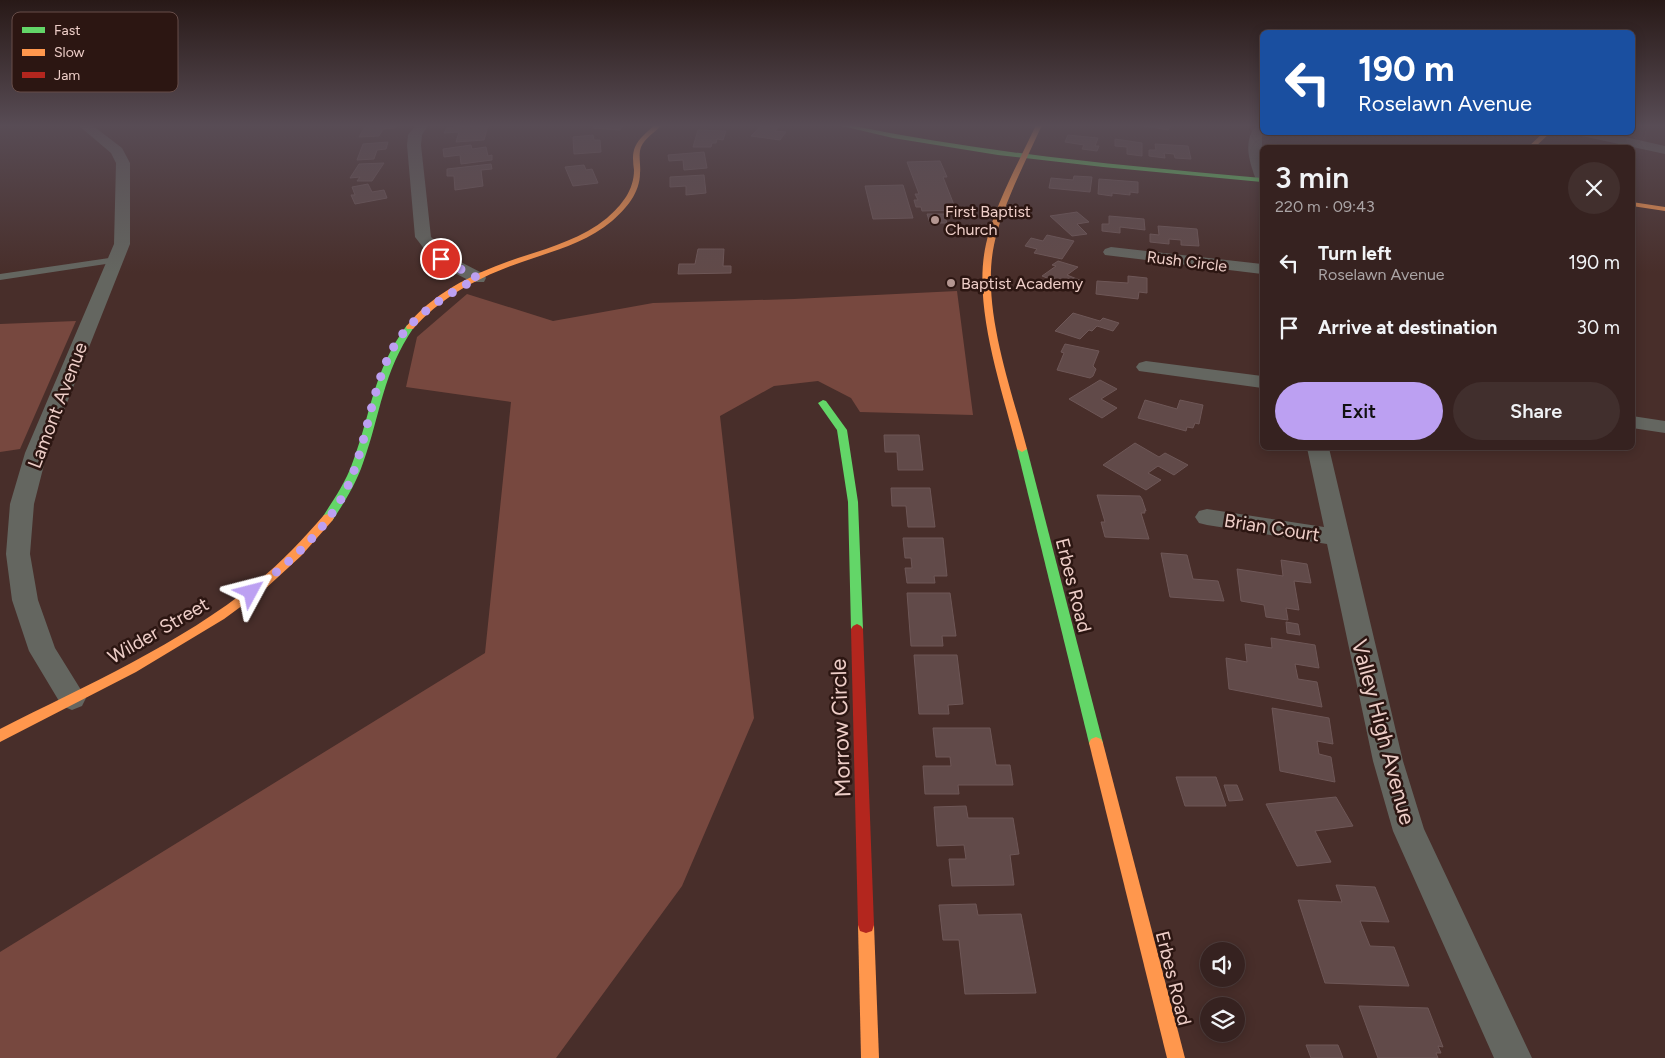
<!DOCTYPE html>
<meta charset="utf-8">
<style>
body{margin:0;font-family:Figtree,sans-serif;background:#412f2d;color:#f1f3f6;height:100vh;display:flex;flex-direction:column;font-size:19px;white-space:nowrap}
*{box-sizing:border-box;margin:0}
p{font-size:16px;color:#aaa4a5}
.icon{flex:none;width:28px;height:28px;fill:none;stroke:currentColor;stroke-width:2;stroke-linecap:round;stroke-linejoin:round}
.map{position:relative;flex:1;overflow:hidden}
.sheet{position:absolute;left:1260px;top:145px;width:375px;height:305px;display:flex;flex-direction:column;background:#362220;border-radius:8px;box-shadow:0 2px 12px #0003,0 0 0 1px #503f3e}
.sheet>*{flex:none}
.top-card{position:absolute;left:1260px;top:30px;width:375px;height:105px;border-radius:8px;box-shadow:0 2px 12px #0003,0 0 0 1px #503f3e;background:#1a4fa0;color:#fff;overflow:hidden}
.buttons{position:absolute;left:1200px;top:942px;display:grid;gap:10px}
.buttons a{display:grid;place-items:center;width:45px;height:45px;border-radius:50%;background:#362220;box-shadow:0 2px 12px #0003,0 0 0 1px #503f3e;font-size:25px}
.pin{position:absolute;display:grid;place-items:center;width:42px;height:42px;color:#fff;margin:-21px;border:2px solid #fff;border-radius:50%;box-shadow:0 1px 5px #0007}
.me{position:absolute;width:55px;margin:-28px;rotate:52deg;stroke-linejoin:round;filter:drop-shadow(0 0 4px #0008)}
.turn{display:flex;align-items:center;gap:18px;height:105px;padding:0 15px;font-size:22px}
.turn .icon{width:65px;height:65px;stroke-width:2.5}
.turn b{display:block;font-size:35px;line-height:42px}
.round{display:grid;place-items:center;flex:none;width:52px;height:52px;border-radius:26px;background:#412f2d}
.head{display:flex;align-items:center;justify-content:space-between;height:85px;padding:0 15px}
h1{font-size:30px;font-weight:600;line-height:38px}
.action{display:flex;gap:10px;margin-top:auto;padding:10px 15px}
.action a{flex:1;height:58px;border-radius:30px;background:#bca0f2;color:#111;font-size:20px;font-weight:600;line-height:58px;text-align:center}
.action a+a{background:#412f2d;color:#f1f3f6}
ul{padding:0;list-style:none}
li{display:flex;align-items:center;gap:15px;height:65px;padding:0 15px}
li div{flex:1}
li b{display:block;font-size:19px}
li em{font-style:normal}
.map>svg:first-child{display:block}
</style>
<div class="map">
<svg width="1665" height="1058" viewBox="0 0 1665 1058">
<rect width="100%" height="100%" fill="#482e2a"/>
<!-- green -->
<g fill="#77483f">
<path d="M957,291L973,415L860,412L851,398L818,381L774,386L720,416L754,718L682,886L556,1058H0V952L485,653L511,402L406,387L417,337L467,294L553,321L653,303L794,299Z"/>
<path d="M76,321L20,449L0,452V324Z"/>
</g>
<!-- building -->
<g fill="#614a49" stroke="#6e5757">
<path d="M366,125H397L395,128L383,129L379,136L359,137Z"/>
<path d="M595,125H624L620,130L592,128Z"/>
<path d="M762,125H780L775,131L786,132L780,140L751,136Z"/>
<path d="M1139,125H1172L1168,130Z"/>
<path d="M466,126H488L484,140L456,142L459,132L444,133L447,128Z"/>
<path d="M698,130L726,131L723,140L717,139L716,143H712L711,147H693Z"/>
<path d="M593,135L594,140H600L601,152L574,154L573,137Z"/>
<path d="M1068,135L1098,138L1095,146H1099L1097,151L1082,149L1084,145L1065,142Z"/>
<path d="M1115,139L1142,143V156L1127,154V147L1115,146Z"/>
<path d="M388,142L386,149L377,150L374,159L357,160L363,144Z"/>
<path d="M1155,144L1188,146L1191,159L1175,158L1174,154L1164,153L1165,158L1149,156V150H1156Z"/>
<path d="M471,145L472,149L486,147L488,156L492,155V160L461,164L460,155L444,157L443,149Z"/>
<path d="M704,152L707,168L684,170L683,160L669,161L668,155Z"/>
<path d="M940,161L947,177H943L956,210L922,211L921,207H916L914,200H918L915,194H919L907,162Z"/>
<path d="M384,163L372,181H357L360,177L350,178L359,164Z"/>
<path d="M491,164L492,169L481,170L483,186L455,190L454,176H447V169Z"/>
<path d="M584,165L586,170L592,169L598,183L573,186L565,167Z"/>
<path d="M704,175L706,193L686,195V186L670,187V177Z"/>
<path d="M1074,176L1092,177L1090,192L1049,188L1051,178L1073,180Z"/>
<path d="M1099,179L1138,182V193L1130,192V195L1112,193V196L1098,194Z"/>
<path d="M368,184L372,192L384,190L387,198L355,204L351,195H355L352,187Z"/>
<path d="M903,185L913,218L873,219L865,186Z"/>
<path d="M1077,212L1089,222L1077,224L1087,234L1072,236L1050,216Z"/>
<path d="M927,214H944L947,223H930Z"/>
<path d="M1109,216L1144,219L1145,230L1120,227V233L1102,231V224H1109Z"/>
<path d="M1158,226L1197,229L1199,246L1181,245V240L1169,239V244L1150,242V234L1159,235Z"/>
<path d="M1047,235L1074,241L1062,259L1034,253L1037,249L1025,246L1031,238L1043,241Z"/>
<path d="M698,249H724L723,266H731V273L678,274L679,264H695Z"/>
<path d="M1058,261L1078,267L1067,275L1082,281L1072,288L1042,276L1056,266L1052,265Z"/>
<path d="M1128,276L1147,278V293L1139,292L1138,299L1096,294L1097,281L1128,283Z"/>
<path d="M1073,313L1100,321L1103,318L1119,323L1113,331L1097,326L1092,331L1089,330L1080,339L1055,331Z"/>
<path d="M1065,344L1099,351L1093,366L1096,369L1093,376L1090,378L1057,370L1064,353L1061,352Z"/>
<path d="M1100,380L1117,389L1101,399L1117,408L1102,418L1069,399Z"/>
<path d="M1145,400L1177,409L1180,400L1203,405L1199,424L1195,423L1193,428L1187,427L1186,431L1138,418Z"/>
<path d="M884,435H919L923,470H898L897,452H885Z"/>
<path d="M1135,443L1159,457L1165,453L1188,465L1174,475L1158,466L1148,473L1161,480L1146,490L1103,465Z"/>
<path d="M891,488H930L935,527H908L906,506H892Z"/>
<path d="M1097,495L1140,496L1142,499L1146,511H1144L1145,513H1141L1149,539L1105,537L1101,522H1105Z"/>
<path d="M903,538H943L947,576H934L935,583H907L905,568H912L911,558H905Z"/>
<path d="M1161,553L1187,555L1193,579L1218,581L1224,601L1170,597Z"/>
<path d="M1281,560L1307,564L1311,583L1294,581L1299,610L1286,608L1288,620L1266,617L1264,605L1241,601L1237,569L1283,576Z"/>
<path d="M907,593H950L956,636H942L943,646H911Z"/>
<path d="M1286,622L1298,624L1300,635L1287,633Z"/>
<path d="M1271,638L1315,645L1319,668L1295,664L1298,679L1317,682L1322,707L1229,689L1226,658L1247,662L1245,644L1272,648Z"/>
<path d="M914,655H957L963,704L948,705L949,714H919Z"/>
<path d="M1272,708L1329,718L1333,744L1317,741L1319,754L1331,757L1335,782L1280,771Z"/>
<path d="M933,728H990L996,765H1010L1013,785H958L959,794H925L923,766H951L950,757H936Z"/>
<path d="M1176,777H1216L1226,806H1185Z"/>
<path d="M1224,785H1237L1243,800L1229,801Z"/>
<path d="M1336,797L1353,826L1315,831L1331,862L1297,866L1266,804Z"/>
<path d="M966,806L968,818H1013L1019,854L1010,855L1014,885L952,886L949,859H966L964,845L937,846L934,807Z"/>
<path d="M1336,885L1375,887L1389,922L1360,921L1370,946L1394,947L1409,986L1325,983L1298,900L1342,902Z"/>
<path d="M976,904L978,915L1021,914L1036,993L965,994L959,940H943L939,905Z"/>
<path d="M1359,1006L1428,1008L1443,1047L1438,1046L1441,1053H1436L1438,1058H1378Z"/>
<path d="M1306,1045H1338L1343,1058H1311Z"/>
</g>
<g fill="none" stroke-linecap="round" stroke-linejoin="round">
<!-- lane -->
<path fill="#646660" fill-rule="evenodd" d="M116,257L120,260L119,262L0,280V274Z"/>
<!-- street -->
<g fill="#646660" fill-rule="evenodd">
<path d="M78,125H92L122,148L130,163V244L47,453L34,504L30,554L38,600L55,648L86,698L82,706L72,710L62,706L29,651L12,600L6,554L10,504L25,453L114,244L116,163L111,153Z"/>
<path d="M416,125H428L422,135L421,145L431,237L453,258L484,274L486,278L484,282H472L441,266L429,255L415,237L407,145L408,135Z"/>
<path d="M1256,125H1262V181L1257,180L1255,177C1249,159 1243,142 1256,125Z"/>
<path d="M1576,132H1603L1665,146V154L1582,136Z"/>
<path d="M1111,247L1262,264V274L1105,255L1103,252L1105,249Z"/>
<path d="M1146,361L1262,376V388L1139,371L1136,367L1139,363Z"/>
<path d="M1632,416L1665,421V433L1632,428Z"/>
<path d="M1307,448H1329L1403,761L1424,829L1532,1058H1494L1393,831L1373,761L1327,544L1207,525L1199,523L1195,517L1199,511L1207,509L1324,527Z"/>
</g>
<!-- fast -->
<g fill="#63d668" fill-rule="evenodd">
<path d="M838,125H849C986,153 1123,166 1262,178V182L1103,167L998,155L893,138Z"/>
<path d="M410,324L414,327C382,374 381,413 363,463C356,484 344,503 332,521H324L322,518C333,500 345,484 352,464C372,412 372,373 407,325Z"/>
<path d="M823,400L826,401L847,430L858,502L863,629L861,632L857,634L853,632L851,629L848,502L837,430L818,403Z"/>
<path d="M1022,446L1027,449L1103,743L1101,747L1096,749L1091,747L1089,743L1017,449Z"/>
</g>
<!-- slow -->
<g fill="#ff974d" fill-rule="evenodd">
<path d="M655,125H662C655,132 645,138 641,147C638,155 641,165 640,173C640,193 626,209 612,221C586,243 553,251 522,262C481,276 442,296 413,329H407L406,327C433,292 477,272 518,258C549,248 581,239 607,218C622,205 634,190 634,170C633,162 632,154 635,147C639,138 648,131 655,125Z"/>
<path d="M1036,125H1042C1026,161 1002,206 994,245C981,308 1011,387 1027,449L1022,452L1017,449C1002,388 972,306 986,244C995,204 1019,162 1036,125Z"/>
<path d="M1544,132H1551L1534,148H1527Z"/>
<path d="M1632,202L1665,207V211L1632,206Z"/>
<path d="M328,514L332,515L334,518L332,521L301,556L265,589L224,619L136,672L0,742V729C87,685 181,644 257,582C282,562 303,539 324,515Z"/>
<path d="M1096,737L1101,739L1103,743L1185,1058H1167L1089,743L1091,739Z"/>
<path d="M866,917L872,919L874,925L879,1058H861L858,925L860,919Z"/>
</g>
<!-- jam -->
<path fill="#b3261e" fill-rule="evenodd" d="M857,624L861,626L863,629L874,925L872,931L866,933L860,931L858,925L851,629L853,626Z"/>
</g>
<!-- sky -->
<linearGradient id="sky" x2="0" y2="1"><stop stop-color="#281917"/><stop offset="0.46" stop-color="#584c55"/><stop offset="1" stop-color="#584c55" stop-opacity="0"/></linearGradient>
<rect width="1665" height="273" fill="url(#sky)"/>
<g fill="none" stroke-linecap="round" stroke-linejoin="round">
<!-- route -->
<path stroke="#bca0f2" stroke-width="9" stroke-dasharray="0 16.2" d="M251,592C291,562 334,524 352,476C368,436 374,375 398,340C418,312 448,294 478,278L441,259"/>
</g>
<!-- markers -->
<g fill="#b49691" stroke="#2c1612" stroke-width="2">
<circle cx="935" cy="220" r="5"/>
<circle cx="951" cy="283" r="5"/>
</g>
<g text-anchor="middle" stroke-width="5" stroke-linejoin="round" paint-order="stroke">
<!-- far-poi labels -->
<g font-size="16" fill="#eecec8" stroke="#2c1612" text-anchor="start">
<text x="945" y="217">First Baptist<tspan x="945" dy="18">Church</tspan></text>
<text x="961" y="289">Baptist Academy</text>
</g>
<!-- far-street labels -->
<g font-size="16" fill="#eecec8" stroke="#2c1612">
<text transform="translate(1187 261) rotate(7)" y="6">Rush Circle</text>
</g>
<!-- street labels -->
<g font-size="19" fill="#eecec8" stroke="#2c1612">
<text transform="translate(57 405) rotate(-69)" y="7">Lamont Avenue</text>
<text transform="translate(1272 527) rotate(9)" y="7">Brian Court</text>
<text transform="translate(1074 585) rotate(76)" y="7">Erbes Road</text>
<text transform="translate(158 630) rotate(-30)" y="7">Wilder Street</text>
<text transform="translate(1174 978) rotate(76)" y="7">Erbes Road</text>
</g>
<!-- near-street labels -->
<g font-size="22" fill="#eecec8" stroke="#2c1612">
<text transform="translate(840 728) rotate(-92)" y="8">Morrow Circle</text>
<text transform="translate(1384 732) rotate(75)" y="8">Valley High Avenue</text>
</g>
</g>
<!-- legend -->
<rect x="12" y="12" width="166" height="80" rx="8" fill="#2c1612" stroke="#664d49" stroke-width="1"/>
<rect x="22" y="27" width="23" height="6" fill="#63d668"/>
<rect x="22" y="49" width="23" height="7" fill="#ff974d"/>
<rect x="22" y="72" width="23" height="6" fill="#b3261e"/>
<g font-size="14" fill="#eecec8">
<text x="54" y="35">Fast</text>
<text x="54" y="57">Slow</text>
<text x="54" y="80">Jam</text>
</g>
</svg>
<div class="buttons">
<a><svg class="icon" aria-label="sound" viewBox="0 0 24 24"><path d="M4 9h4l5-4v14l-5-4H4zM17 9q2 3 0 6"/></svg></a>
<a><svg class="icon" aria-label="layers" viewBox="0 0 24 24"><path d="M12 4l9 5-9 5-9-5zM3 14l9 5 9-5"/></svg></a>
</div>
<div class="pin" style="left:441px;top:259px;background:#d93025"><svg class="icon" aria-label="arrive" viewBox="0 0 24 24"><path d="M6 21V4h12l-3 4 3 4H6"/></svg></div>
<svg class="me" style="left:251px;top:592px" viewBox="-20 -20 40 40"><path d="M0-17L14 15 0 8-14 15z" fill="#bca0f2" stroke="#fff" stroke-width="4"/></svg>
<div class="top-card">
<div class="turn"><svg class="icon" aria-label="left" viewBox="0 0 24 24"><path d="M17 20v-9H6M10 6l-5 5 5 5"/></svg><div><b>190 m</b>Roselawn Avenue</div></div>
</div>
<section class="sheet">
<div class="head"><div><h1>3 min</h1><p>220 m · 09:43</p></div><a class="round"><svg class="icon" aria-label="close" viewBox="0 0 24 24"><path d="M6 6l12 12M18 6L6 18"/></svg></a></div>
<ul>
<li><svg class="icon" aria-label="left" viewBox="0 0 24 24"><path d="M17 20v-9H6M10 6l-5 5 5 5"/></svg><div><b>Turn left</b><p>Roselawn Avenue</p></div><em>190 m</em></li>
<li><svg class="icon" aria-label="arrive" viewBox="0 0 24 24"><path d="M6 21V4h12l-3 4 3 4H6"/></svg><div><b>Arrive at destination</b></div><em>30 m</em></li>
</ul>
<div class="action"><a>Exit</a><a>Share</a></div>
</section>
</div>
